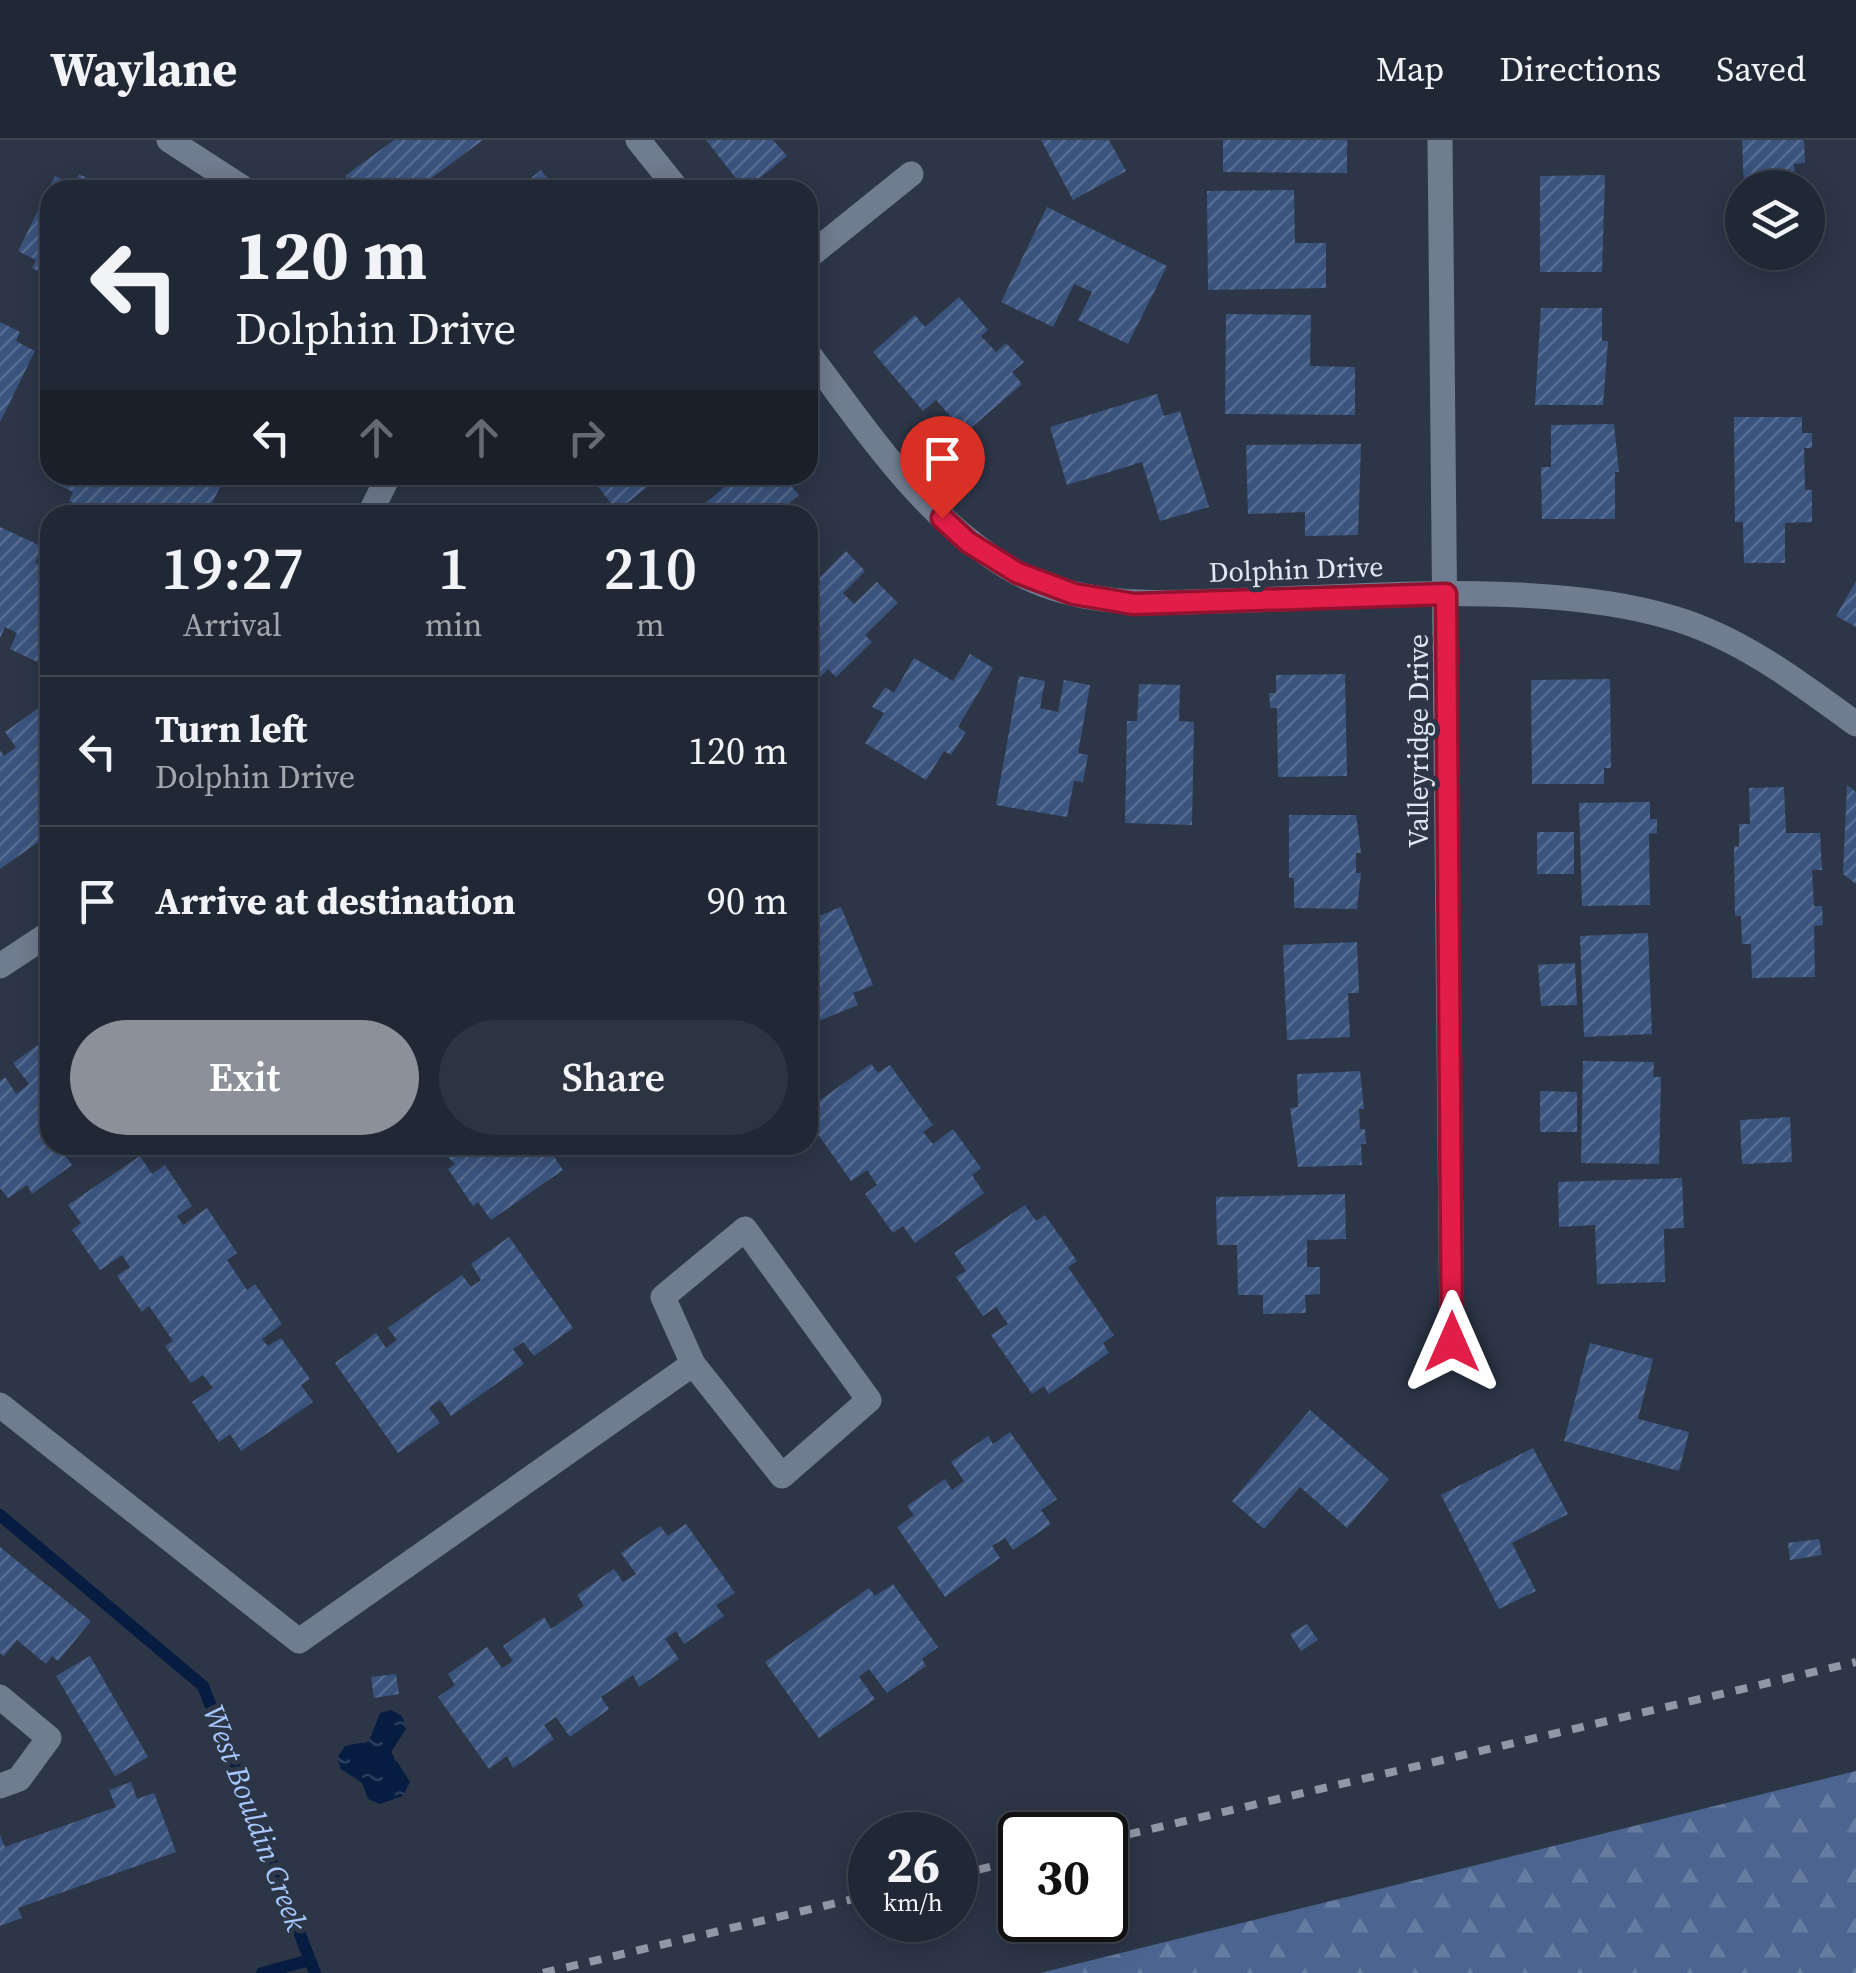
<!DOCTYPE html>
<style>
body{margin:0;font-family:"Source Serif 4",serif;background:#2d3441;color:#f1f3f6;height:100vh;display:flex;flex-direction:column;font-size:38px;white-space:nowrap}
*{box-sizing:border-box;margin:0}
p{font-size:32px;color:#a2a6ad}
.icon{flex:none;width:55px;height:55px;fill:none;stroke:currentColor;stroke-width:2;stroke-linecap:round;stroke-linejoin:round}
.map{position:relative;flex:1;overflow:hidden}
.side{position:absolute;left:40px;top:365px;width:778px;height:650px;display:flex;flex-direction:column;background:#212835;border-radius:30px;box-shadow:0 5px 25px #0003,0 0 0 2px #3e4450}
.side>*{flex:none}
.top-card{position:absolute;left:40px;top:40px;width:778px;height:305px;border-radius:30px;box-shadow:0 5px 25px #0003,0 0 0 2px #3e4450;background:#212835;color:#f1f3f6;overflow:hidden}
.buttons{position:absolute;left:1725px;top:30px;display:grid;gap:20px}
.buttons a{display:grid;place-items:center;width:100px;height:100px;border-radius:50%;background:#212835;box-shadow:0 5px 25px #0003,0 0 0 2px #3e4450;font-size:50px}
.speed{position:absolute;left:848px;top:1672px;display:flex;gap:20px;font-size:50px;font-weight:700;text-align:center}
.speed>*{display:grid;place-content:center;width:130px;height:130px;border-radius:50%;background:#212835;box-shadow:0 5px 25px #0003,0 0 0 2px #3e4450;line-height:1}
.speed small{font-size:25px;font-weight:400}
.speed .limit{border:5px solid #111;border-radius:15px;background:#fff;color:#111}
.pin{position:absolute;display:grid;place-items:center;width:85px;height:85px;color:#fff;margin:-102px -42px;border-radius:50% 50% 50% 0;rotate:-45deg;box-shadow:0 0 10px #0007}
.pin .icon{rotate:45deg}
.me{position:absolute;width:110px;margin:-55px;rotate:0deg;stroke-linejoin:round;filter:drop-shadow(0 0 8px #0008)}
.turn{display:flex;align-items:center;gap:35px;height:210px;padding:0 30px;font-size:45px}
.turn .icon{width:130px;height:130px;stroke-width:2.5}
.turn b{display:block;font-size:70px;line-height:85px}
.lanes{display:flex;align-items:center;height:95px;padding:0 30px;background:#0003;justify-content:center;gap:50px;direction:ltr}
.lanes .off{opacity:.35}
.eta{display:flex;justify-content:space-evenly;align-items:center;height:170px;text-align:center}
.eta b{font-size:60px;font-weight:600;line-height:70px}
.cta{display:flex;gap:20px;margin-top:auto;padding:20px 30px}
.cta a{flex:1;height:115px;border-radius:60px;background:#8c9099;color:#fff;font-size:40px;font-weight:600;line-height:115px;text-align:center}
.cta a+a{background:#2d3441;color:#f1f3f6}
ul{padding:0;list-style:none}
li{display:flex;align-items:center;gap:30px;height:150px;padding:0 30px;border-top:2px solid #3e4450}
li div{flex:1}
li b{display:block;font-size:38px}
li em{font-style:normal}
header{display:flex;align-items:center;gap:60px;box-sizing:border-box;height:140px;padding:0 50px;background:#212835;border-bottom:2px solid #3e4450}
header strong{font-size:48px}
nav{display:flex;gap:55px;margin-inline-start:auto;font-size:35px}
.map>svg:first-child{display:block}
</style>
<header>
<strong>Waylane</strong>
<nav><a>Map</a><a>Directions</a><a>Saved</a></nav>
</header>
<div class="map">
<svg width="1856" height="1833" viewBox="0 0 1856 1833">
<defs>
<pattern id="forest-firs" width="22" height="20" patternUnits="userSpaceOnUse" patternTransform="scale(2.5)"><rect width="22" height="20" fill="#4b6590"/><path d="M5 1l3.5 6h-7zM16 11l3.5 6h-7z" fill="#657ba0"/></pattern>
<pattern id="water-ripples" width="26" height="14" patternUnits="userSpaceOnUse" patternTransform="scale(2.5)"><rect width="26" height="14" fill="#071c41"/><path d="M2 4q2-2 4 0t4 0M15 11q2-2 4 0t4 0" fill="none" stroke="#2b3d5d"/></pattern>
<pattern id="building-hatch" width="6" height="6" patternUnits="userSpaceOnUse" patternTransform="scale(2.5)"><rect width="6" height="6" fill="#3b547e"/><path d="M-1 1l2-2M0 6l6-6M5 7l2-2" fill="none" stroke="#576d91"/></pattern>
</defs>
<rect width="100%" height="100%" fill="#2c3647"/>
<!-- forest -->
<path fill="url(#forest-firs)" d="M1856,1631V1833H1040Z"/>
<!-- water -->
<path fill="url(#water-ripples)" d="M391,1570L402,1576L406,1589L391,1612L410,1642L403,1656L380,1664L368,1659L362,1643L341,1629L337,1618L345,1606L369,1601L380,1573Z"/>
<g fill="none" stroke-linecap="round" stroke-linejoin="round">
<!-- stream -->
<g stroke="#071c41" stroke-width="12">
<path d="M0,1375L203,1546L315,1833"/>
<path d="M262,1833L310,1820"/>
</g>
</g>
<!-- building -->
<g fill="url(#building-hatch)">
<path d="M394,0H483L422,45L425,50H355L345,36Z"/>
<path d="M706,0H773L787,16L745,50Z"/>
<path d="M1041,0H1109L1126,31L1073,60Z"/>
<path d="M1223,0H1347V33L1223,32Z"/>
<path d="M1742,0H1804L1805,23L1794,24L1796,48H1744Z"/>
<path d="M541,30L557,50H516Z"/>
<path d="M79,34L113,50H50V137L32,128L36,120L18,111L55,36L74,45Z"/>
<path d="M1605,35L1602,132H1540V36Z"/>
<path d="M1294,50L1295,103H1326V148L1208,150L1207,51Z"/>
<path d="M1047,67L1167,126L1128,204L1078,180L1092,152L1074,144L1053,187L1001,162Z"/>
<path d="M959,157L988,190L981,196L996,212L1006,203L1024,222L1012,232L1022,244L965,293L936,260L923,271L873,212L915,175L925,187Z"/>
<path d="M1541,168H1602V201H1608L1603,265H1535Z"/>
<path d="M1226,174L1311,175L1310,226L1355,227V275L1225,274Z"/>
<path d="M0,182L20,192L16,201L35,211L0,282Z"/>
<path d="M1157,254L1164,276L1180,271L1209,367L1160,381L1142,322L1067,345L1050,287Z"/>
<path d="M1734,277H1802V293H1812V308H1804L1805,350H1812V382L1785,383V423H1744L1743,382H1735Z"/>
<path d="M1614,284L1619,332H1615V379H1542L1541,327H1551V285Z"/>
<path d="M1361,304L1358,395L1305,396V372L1248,374L1246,305Z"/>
<path d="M56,335H226L206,375H132L119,367L115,375H99L69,361L73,352L53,342Z"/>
<path d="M589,335H651L655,341L617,371Z"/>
<path d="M739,335H782L799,355L775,375H691Z"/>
<path d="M0,387L43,407L35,423L46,428L50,421V528L10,509L17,493L5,487L0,498Z"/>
<path d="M846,411L865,431L843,453L854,464L877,442L898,463L865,495L872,502L836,537L828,529L808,549V449Z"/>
<path d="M1856,441V487L1836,476Z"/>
<path d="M970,514L993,528L958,587L966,592L951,615L944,611L926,640L865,603L884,573L872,567L885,547L894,553L914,518L953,541Z"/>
<path d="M1345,534L1347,636L1278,637L1277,568H1270L1269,553H1276V535Z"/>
<path d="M1019,536L1045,541L1040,568L1058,572L1064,540L1090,545L1078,613L1088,615L1083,642L1074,641L1067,677L996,665Z"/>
<path d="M1610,539L1611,628H1604V644H1532L1531,540Z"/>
<path d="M1139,544L1180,545L1179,581L1194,582L1192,685L1125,683L1127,581H1137Z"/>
<path d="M44,564L50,572V670L44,674L50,694L0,729V610L4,616L16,607L5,592Z"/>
<path d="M1847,645L1856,652V744L1843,734Z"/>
<path d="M1784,647L1786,693H1820L1822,730H1812L1814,766H1822L1823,785L1814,786L1815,837L1752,838L1751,804H1742L1741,776H1735L1734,706L1739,707V684H1750L1749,648Z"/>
<path d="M1650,662V679H1657V693L1649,694L1650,765L1582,766L1579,663Z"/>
<path d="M1289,675H1356L1361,713H1356V733H1361L1357,769L1294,768V738H1289Z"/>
<rect x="1537" y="692" width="37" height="42"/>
<path d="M815,766L819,776L841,767L873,845L853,853L858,865L816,882L808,864V769Z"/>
<path d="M1648,793L1652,894L1584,897L1580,796Z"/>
<path d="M1357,802L1359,853H1348L1350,897L1287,900L1283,805Z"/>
<path d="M1575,823L1577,865L1541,866L1538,825Z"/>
<path d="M50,896V1005H57L72,1025L32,1054L27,1045L8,1058L0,1048V941L5,937L16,954L29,944L13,923Z"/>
<path d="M1583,921L1654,922L1653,937H1661L1659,1024L1581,1023Z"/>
<path d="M871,924L878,933L890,925L933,985L923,992L933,1004L953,989L981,1028L972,1035L984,1053L915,1103L903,1086L893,1093L865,1054L877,1045L867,1030L851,1041L810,983L820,976L813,965Z"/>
<path d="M1360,931L1364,969H1359L1360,989H1365L1366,1004H1361L1362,1025L1298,1027L1290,968L1298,967L1297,934Z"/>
<path d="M1540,951L1577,952V992H1540Z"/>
<path d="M1790,977L1792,1022L1742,1024L1740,980Z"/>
<path d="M436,1005H561L551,1012L563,1030L491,1080L478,1062L473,1066L448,1029L455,1024Z"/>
<path d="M140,1016L152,1034L165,1025L192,1066L177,1076L183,1085L207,1068L237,1113L227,1120L247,1150L255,1144L282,1184L262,1199L268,1206L281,1198L310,1239L301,1245L313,1262L241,1311L230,1294L219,1302L192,1262L213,1248L203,1235L191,1243L165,1206L173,1201L149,1166L142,1172L117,1136L130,1127L122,1115L100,1130L72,1090L81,1083L68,1065Z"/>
<path d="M1682,1038L1684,1088L1664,1089L1665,1142L1597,1144L1595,1085L1559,1087L1558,1042Z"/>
<path d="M1345,1054L1346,1099L1307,1100V1127H1320V1154L1305,1155L1306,1173L1263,1174V1155H1238L1237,1105H1217L1216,1057Z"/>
<path d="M1025,1065L1036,1081L1045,1075L1077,1121L1068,1127L1114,1195L1103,1203L1109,1213L1049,1254L1044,1246L1032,1254L991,1195L1008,1184L996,1167L983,1176L956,1137L966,1131L954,1113Z"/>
<path d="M509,1097L573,1188L534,1216L523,1202L513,1209L524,1224L451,1276L440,1260L429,1268L440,1283L398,1313L335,1223L376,1193L386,1208L397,1200L388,1188L462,1135L471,1147L481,1140L471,1124Z"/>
<path d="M1590,1203L1653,1219L1638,1279L1689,1292L1679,1331L1564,1301Z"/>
<path d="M1310,1270L1389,1339L1347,1388L1300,1347L1264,1389L1232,1361Z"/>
<path d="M1010,1292L1057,1359L1041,1370L1051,1384L1013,1410L1005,1398L992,1406L1000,1418L945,1457L897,1387L914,1375L907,1366L945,1339L952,1350L964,1341L951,1322L988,1296L993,1304Z"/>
<path d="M1533,1308L1568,1374L1512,1403L1536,1451L1499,1469L1441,1355Z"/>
<path d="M686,1384L735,1453L716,1465L724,1476L684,1504L676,1491L665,1499L679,1519L639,1547L633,1535L601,1557L609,1569L570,1597L556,1577L544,1585L554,1599L513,1628L507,1616L489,1629L438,1557L455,1545L448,1534L487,1507L502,1528L513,1521L503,1506L544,1477L551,1489L584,1466L577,1455L614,1429L623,1442L636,1434L621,1413L660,1386L668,1396Z"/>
<path d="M1819,1399L1822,1415L1790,1420L1788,1403Z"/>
<path d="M0,1407L91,1481L58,1521L52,1516L46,1524L17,1500L4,1516L0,1513Z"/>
<path d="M893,1444L938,1507L922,1519L926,1526L887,1553L869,1529L859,1537L875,1559L819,1598L765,1522L869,1448L875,1456Z"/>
<path d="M1307,1484L1318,1500L1301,1511L1290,1494Z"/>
<path d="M90,1516L148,1617L115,1636L56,1536Z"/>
<path d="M396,1534L399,1554L374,1558L371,1537Z"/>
<path d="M131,1642L137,1659L154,1653L176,1712L18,1768L22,1778L0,1786V1695L5,1707L116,1667L109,1650Z"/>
</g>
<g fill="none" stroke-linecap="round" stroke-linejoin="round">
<!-- minor -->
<g stroke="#707c8f" stroke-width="25">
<path d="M169,0L246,50"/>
<path d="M638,0L678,50"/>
<path d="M1440,0L1452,1202"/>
<path d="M808,117L911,34"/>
<path d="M808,213C869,293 924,380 1014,431C1087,472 1172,462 1251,460C1380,456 1551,441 1673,478C1741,498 1800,543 1856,584"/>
<path d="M369,375L389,335"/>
<path d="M0,826L50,793"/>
<path d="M745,1089L869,1260L782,1336L693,1224L663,1157Z"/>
<path d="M0,1265L299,1501L693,1224"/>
<path d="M0,1557L49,1598L19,1639L0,1646"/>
</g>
<!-- rail -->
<g stroke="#9097a5" stroke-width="8" stroke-dasharray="12 12" stroke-linecap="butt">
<path d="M1105,1700L1856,1522"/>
<path d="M955,1735L1020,1720"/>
<path d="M543,1833L870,1755"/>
</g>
</g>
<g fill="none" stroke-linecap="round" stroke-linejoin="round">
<!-- route casing -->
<g stroke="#92132f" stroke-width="25">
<path id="route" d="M942,378L968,402L1018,433L1074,454L1134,464L1446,454L1452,1202"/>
</g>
<!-- route -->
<use href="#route" stroke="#e11d48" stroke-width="18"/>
</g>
<g text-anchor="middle" stroke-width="10" stroke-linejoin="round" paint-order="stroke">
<!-- street labels -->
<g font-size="28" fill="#e1e7f2" stroke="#2c3647">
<text transform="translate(1296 429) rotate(-2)" y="10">Dolphin Drive</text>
<text transform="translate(1418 601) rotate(-90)" y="10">Valleyridge Drive</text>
</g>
<!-- water labels -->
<g font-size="30" font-style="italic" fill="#a8c9ff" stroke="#2c3647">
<text transform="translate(255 1678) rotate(69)" y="10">West Bouldin Creek</text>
</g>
</g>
</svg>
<div class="buttons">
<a><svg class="icon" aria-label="layers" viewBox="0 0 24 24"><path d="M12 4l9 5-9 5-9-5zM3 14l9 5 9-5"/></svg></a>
</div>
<div class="speed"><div>26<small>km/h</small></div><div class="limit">30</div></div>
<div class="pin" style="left:942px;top:378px;background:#d93025"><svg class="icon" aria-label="arrive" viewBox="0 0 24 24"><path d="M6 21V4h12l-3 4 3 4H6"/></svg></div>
<svg class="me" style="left:1452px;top:1202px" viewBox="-20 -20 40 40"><path d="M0-17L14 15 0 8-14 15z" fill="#e11d48" stroke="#fff" stroke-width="4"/></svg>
<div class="top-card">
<div class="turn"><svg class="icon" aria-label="left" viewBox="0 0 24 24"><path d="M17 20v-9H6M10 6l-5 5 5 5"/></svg><div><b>120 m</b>Dolphin Drive</div></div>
<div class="lanes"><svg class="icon" aria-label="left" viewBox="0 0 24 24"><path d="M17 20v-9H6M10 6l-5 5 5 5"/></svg><svg class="icon off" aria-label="ahead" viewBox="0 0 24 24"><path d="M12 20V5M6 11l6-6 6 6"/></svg><svg class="icon off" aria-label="ahead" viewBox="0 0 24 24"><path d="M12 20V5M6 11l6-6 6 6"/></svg><svg class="icon off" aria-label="right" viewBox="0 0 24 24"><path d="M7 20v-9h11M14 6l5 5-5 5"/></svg></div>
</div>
<section class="side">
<div class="eta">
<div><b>19:27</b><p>Arrival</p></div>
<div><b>1</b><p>min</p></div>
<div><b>210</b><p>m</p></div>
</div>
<ul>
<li><svg class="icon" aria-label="left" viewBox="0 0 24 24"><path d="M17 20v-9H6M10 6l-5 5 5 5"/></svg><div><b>Turn left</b><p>Dolphin Drive</p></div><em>120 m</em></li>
<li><svg class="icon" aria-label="arrive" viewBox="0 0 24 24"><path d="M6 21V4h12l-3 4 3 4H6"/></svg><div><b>Arrive at destination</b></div><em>90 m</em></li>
</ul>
<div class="cta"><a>Exit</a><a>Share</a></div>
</section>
</div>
